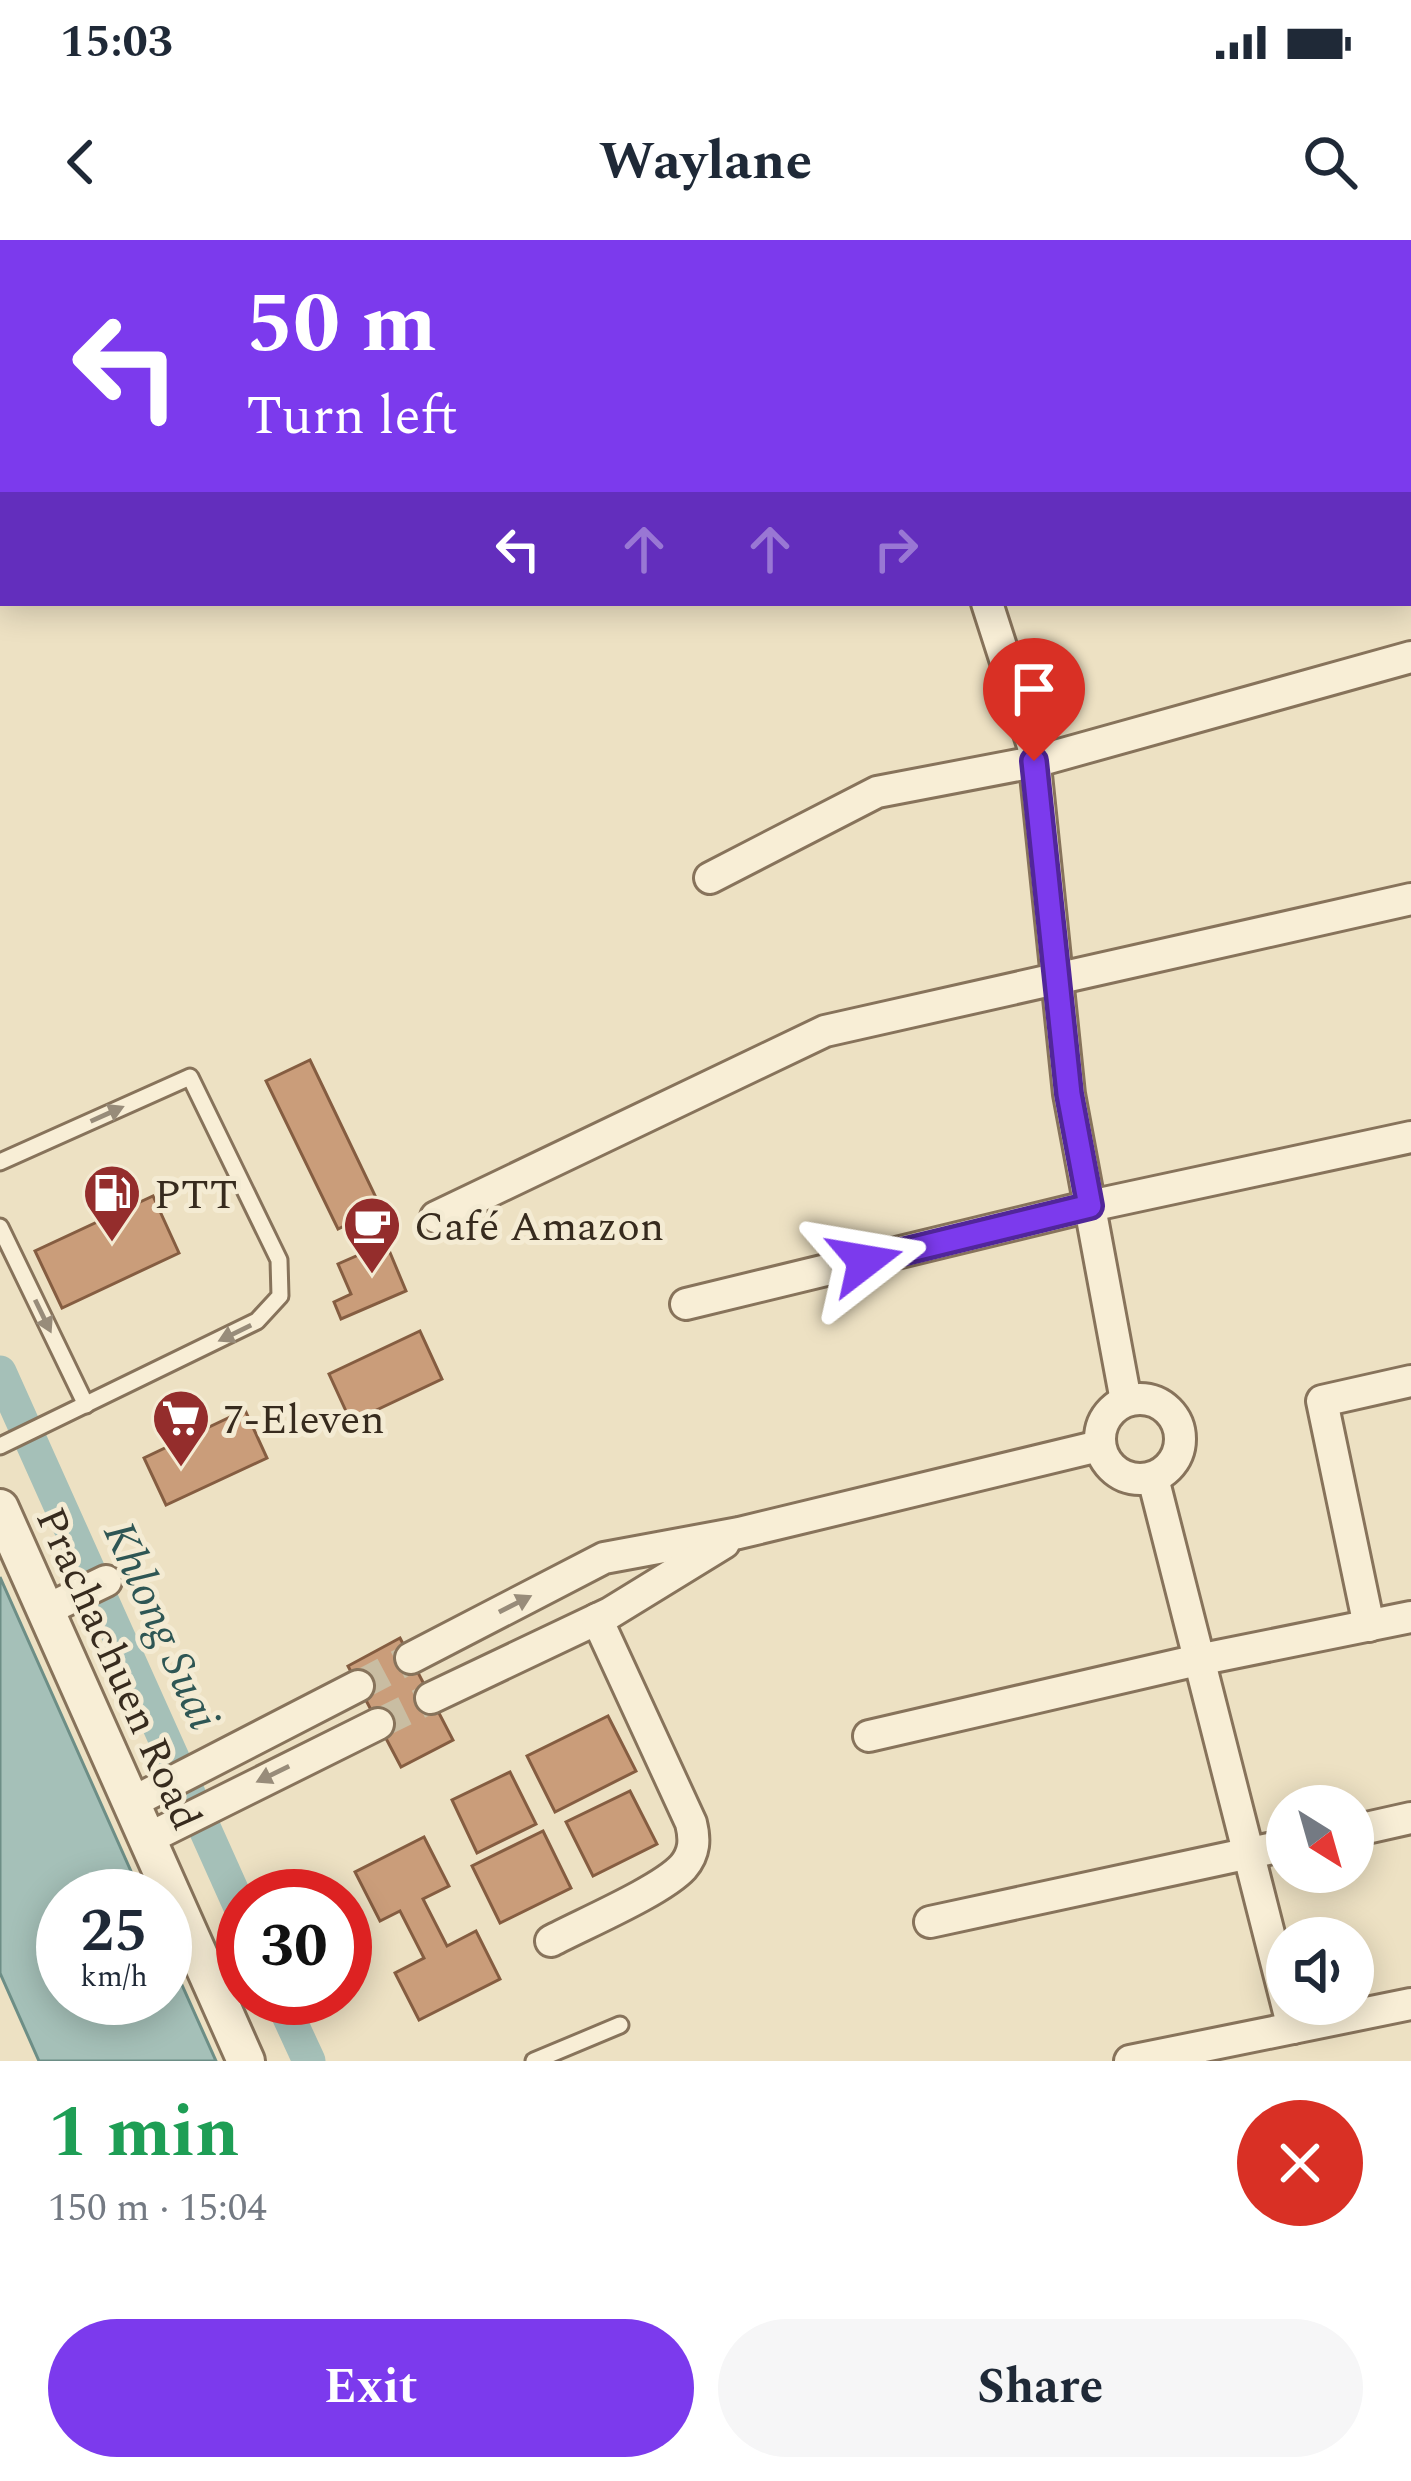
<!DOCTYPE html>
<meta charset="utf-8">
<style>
body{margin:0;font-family:Spectral,serif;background:#f6f6f7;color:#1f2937;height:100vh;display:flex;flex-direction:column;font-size:45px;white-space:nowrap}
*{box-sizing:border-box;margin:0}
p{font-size:39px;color:#747a83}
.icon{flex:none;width:66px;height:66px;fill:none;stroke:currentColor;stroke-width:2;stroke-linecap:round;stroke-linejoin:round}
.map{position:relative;height:1821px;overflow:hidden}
.details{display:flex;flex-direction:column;background:#fff;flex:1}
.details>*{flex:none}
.guide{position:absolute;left:0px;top:0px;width:1413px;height:366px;box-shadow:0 6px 30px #0003;background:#7c3aed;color:#fff;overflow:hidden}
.needle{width:78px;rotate:143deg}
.buttons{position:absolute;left:1266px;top:1545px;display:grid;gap:24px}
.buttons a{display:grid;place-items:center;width:108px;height:108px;border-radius:50%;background:#fff;box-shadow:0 6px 30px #0003;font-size:60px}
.speed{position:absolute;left:36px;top:1629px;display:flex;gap:24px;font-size:60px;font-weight:700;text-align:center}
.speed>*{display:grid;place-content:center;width:156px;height:156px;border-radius:50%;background:#fff;box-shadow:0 6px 30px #0003;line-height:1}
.speed small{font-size:30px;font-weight:400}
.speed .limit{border:18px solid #d22;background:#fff;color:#111}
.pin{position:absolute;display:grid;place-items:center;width:102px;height:102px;color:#fff;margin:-123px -51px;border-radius:50% 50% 50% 0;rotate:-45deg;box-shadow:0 0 12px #0007}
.pin .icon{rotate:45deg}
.me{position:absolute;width:132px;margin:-66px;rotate:76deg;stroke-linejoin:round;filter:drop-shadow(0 0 9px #0008)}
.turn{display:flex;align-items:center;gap:42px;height:252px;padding:0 48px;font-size:54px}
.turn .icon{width:156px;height:156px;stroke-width:2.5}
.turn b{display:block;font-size:84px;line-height:102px}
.lanes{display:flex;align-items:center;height:114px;padding:0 48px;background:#0003;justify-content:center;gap:60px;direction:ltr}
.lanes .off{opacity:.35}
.round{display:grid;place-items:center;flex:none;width:126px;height:126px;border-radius:63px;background:#f6f6f7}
.overview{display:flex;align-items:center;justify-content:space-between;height:204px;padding:0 48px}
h1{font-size:72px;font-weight:700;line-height:90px;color:#1e9e55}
.cta{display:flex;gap:24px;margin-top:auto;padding:24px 48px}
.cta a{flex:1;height:138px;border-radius:72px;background:#7c3aed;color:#fff;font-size:48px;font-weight:700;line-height:138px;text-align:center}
.cta a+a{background:#f6f6f7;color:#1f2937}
.status{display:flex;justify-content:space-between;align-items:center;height:84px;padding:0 60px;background:#fff;direction:ltr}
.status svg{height:33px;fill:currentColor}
header{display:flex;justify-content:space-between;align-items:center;height:156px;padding:0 48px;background:#fff;font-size:54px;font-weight:700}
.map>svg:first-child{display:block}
</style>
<div class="status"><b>15:03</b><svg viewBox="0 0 49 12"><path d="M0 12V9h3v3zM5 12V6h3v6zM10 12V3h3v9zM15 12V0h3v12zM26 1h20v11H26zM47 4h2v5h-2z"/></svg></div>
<header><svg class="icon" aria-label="back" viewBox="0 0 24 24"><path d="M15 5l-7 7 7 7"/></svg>Waylane<svg class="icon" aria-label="search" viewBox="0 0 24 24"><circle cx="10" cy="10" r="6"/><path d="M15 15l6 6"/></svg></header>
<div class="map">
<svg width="1411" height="1821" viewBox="0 0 1411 1821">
<rect width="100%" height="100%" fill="#ede1c3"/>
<!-- water -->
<path fill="#a5c0b8" stroke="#6d8e86" stroke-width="3" d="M0,1337L142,1656H63V1758H165V1707L216,1821H39L0,1733Z"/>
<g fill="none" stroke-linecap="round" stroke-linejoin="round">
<!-- canal -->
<g stroke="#a5c0b8" stroke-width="33">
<path d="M0,1132L243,1674"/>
<path d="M280,1758L309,1821"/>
</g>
</g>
<!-- building -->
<g fill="#ca9d7a" stroke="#855d41" stroke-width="3">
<path d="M310,820L381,968L338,989L266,841Z"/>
<path d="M153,956L179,1013L62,1068L35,1011Z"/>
<path d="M386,1003L406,1051L341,1079L334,1062L351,1054L338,1024Z"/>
<path d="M420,1091L442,1139L351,1182L329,1134Z"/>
<path d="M245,1170L267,1218L166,1265L144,1218Z"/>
<path d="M400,1398L453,1500L401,1527L348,1426Z"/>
<path d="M608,1476L636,1531L555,1572L527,1516Z"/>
<path d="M510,1532L536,1584L477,1613L452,1560Z"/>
<path d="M630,1551L657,1604L593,1636L566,1582Z"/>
<path d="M543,1591L571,1648L500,1683L472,1626Z"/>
<path d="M424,1597L449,1646L423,1659L447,1706L476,1691L500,1739L419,1780L395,1733L424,1718L400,1671L380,1681L355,1632Z"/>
</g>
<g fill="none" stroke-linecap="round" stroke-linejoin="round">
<!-- minor-tunnel -->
<g stroke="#c9bda2" stroke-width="30" stroke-dasharray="30 15" stroke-linecap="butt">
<path d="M358,1446L411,1418"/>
<path d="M378,1484L431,1458"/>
</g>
<!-- service casing -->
<g stroke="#87735b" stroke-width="21">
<g id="service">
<path d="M0,922L190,837L279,1020L280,1056L257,1081L0,1206"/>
<path d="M0,987L86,1165"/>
<path d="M534,1821L620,1785"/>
</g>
</g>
<!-- minor casing -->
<g stroke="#87735b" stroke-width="36">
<g id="minor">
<path d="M1410,27H1411"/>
<path d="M1410,224L1411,223"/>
<path d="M987,363L1033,506L1069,854L1126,1161"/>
<path d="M710,638L877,552L1034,522L1411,417"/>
<path d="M436,977L825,791L1411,659"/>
<path d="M686,1064L1090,966L1411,897"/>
<circle cx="1140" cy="1199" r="40"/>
<path d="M1153,1238L1293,1788"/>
<path d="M46,1370L106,1341"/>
<path d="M1369,1386L1322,1161L1411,1141"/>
<path d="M411,1418L604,1318L739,1293L1099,1206"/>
<path d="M431,1458L610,1373L724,1303"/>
<path d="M869,1496L1198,1420L1411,1377"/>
<path d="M131,1563L358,1446"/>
<path d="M1353,1591L1411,1578"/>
<path d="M147,1599L378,1484"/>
<path d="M930,1682L1287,1605"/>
<path d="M551,1701C583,1684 661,1651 683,1627C695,1613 695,1599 691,1583L597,1379"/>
<path d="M1130,1821L1411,1764"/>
</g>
</g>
<!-- tertiary casing -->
<g stroke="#87735b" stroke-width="42">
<path id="tertiary" d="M0,1268L246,1821"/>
</g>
<!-- service -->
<use href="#service" stroke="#f8eed6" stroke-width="15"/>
<!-- minor -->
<use href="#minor" stroke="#f8eed6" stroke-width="30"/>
<!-- tertiary -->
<use href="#tertiary" stroke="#f8eed6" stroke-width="36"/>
</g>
<!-- one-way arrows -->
<defs><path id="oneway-solid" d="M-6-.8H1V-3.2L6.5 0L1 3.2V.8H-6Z" transform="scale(3)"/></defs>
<g fill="#988c7a">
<use href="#oneway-solid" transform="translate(107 874) rotate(-24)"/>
<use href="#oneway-solid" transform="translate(43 1076) rotate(64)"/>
<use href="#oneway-solid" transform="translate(235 1093) rotate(154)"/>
<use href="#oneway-solid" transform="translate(515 1364) rotate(-27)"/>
<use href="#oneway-solid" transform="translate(273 1534) rotate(154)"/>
</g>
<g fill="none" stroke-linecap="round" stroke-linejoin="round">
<!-- route casing -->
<g stroke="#51269a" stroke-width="30">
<path id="route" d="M865,1021L1090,966L1069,854L1034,521"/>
</g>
<!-- route -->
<use href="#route" stroke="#7c3aed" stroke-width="21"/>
</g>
<!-- icons -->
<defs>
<g id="fuel-pin" transform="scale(3)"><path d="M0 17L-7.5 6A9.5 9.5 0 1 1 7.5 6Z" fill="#942d2c" stroke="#f4ebd3"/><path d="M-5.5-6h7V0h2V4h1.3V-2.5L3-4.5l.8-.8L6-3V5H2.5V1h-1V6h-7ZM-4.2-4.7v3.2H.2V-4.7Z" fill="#fff"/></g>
<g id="cafe-pin" transform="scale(3)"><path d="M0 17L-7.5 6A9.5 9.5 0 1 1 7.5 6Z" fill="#942d2c" stroke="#f4ebd3"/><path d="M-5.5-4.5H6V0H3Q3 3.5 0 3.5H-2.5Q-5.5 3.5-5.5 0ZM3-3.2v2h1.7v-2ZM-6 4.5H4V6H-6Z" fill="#fff"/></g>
<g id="supermarket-pin" transform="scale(3)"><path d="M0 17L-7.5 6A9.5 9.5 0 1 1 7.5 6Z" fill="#942d2c" stroke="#f4ebd3"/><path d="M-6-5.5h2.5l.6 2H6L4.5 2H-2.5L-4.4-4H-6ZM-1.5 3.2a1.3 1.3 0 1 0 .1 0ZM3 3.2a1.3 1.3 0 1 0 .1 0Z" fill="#fff"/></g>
</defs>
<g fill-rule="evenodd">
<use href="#fuel-pin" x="112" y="953"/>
<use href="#cafe-pin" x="372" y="985"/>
<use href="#supermarket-pin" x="181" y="1178"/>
</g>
<g text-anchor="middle" stroke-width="10" stroke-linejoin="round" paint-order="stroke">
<!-- poi labels -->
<g font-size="42" fill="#372b1e" stroke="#f4ebd3" text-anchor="start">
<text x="154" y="968">PTT</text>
<text x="414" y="1000">Café Amazon</text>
<text x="223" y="1193">7-Eleven</text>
</g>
<!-- street labels -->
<g font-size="42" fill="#372b1e" stroke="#f4ebd3">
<text transform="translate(120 1428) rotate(66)" y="15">Prachachuen Road</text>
</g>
<!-- water labels -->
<g font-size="45" font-style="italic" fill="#2e5654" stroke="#f4ebd3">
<text transform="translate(163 1385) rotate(66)" y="16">Khlong Suai</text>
</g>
</g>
</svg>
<div class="buttons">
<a><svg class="needle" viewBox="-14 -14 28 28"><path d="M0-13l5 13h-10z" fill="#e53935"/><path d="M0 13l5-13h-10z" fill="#747a83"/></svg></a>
<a><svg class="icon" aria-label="sound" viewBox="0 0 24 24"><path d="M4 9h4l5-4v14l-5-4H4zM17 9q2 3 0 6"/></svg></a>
</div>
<div class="speed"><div>25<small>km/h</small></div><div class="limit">30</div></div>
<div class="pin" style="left:1034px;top:521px;background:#d93025"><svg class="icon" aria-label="arrive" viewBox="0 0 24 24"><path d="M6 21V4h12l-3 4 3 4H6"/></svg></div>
<svg class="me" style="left:865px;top:1021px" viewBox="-20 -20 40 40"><path d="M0-17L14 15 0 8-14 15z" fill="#7c3aed" stroke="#fff" stroke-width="4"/></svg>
<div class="guide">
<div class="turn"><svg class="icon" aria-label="left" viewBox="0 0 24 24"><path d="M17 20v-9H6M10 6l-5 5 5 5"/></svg><div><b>50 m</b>Turn left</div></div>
<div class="lanes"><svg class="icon" aria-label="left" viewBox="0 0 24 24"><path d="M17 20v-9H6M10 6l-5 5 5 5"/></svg><svg class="icon off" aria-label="ahead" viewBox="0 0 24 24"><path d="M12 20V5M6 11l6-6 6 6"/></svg><svg class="icon off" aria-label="ahead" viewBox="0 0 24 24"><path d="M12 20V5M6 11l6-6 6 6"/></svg><svg class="icon off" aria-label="right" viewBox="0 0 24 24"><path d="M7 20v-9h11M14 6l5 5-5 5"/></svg></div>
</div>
</div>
<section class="details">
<div class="overview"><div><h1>1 min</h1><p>150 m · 15:04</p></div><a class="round" style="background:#d93025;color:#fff"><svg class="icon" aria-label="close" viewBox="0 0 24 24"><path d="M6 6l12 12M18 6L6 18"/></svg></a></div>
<div class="cta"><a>Exit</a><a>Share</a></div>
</section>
